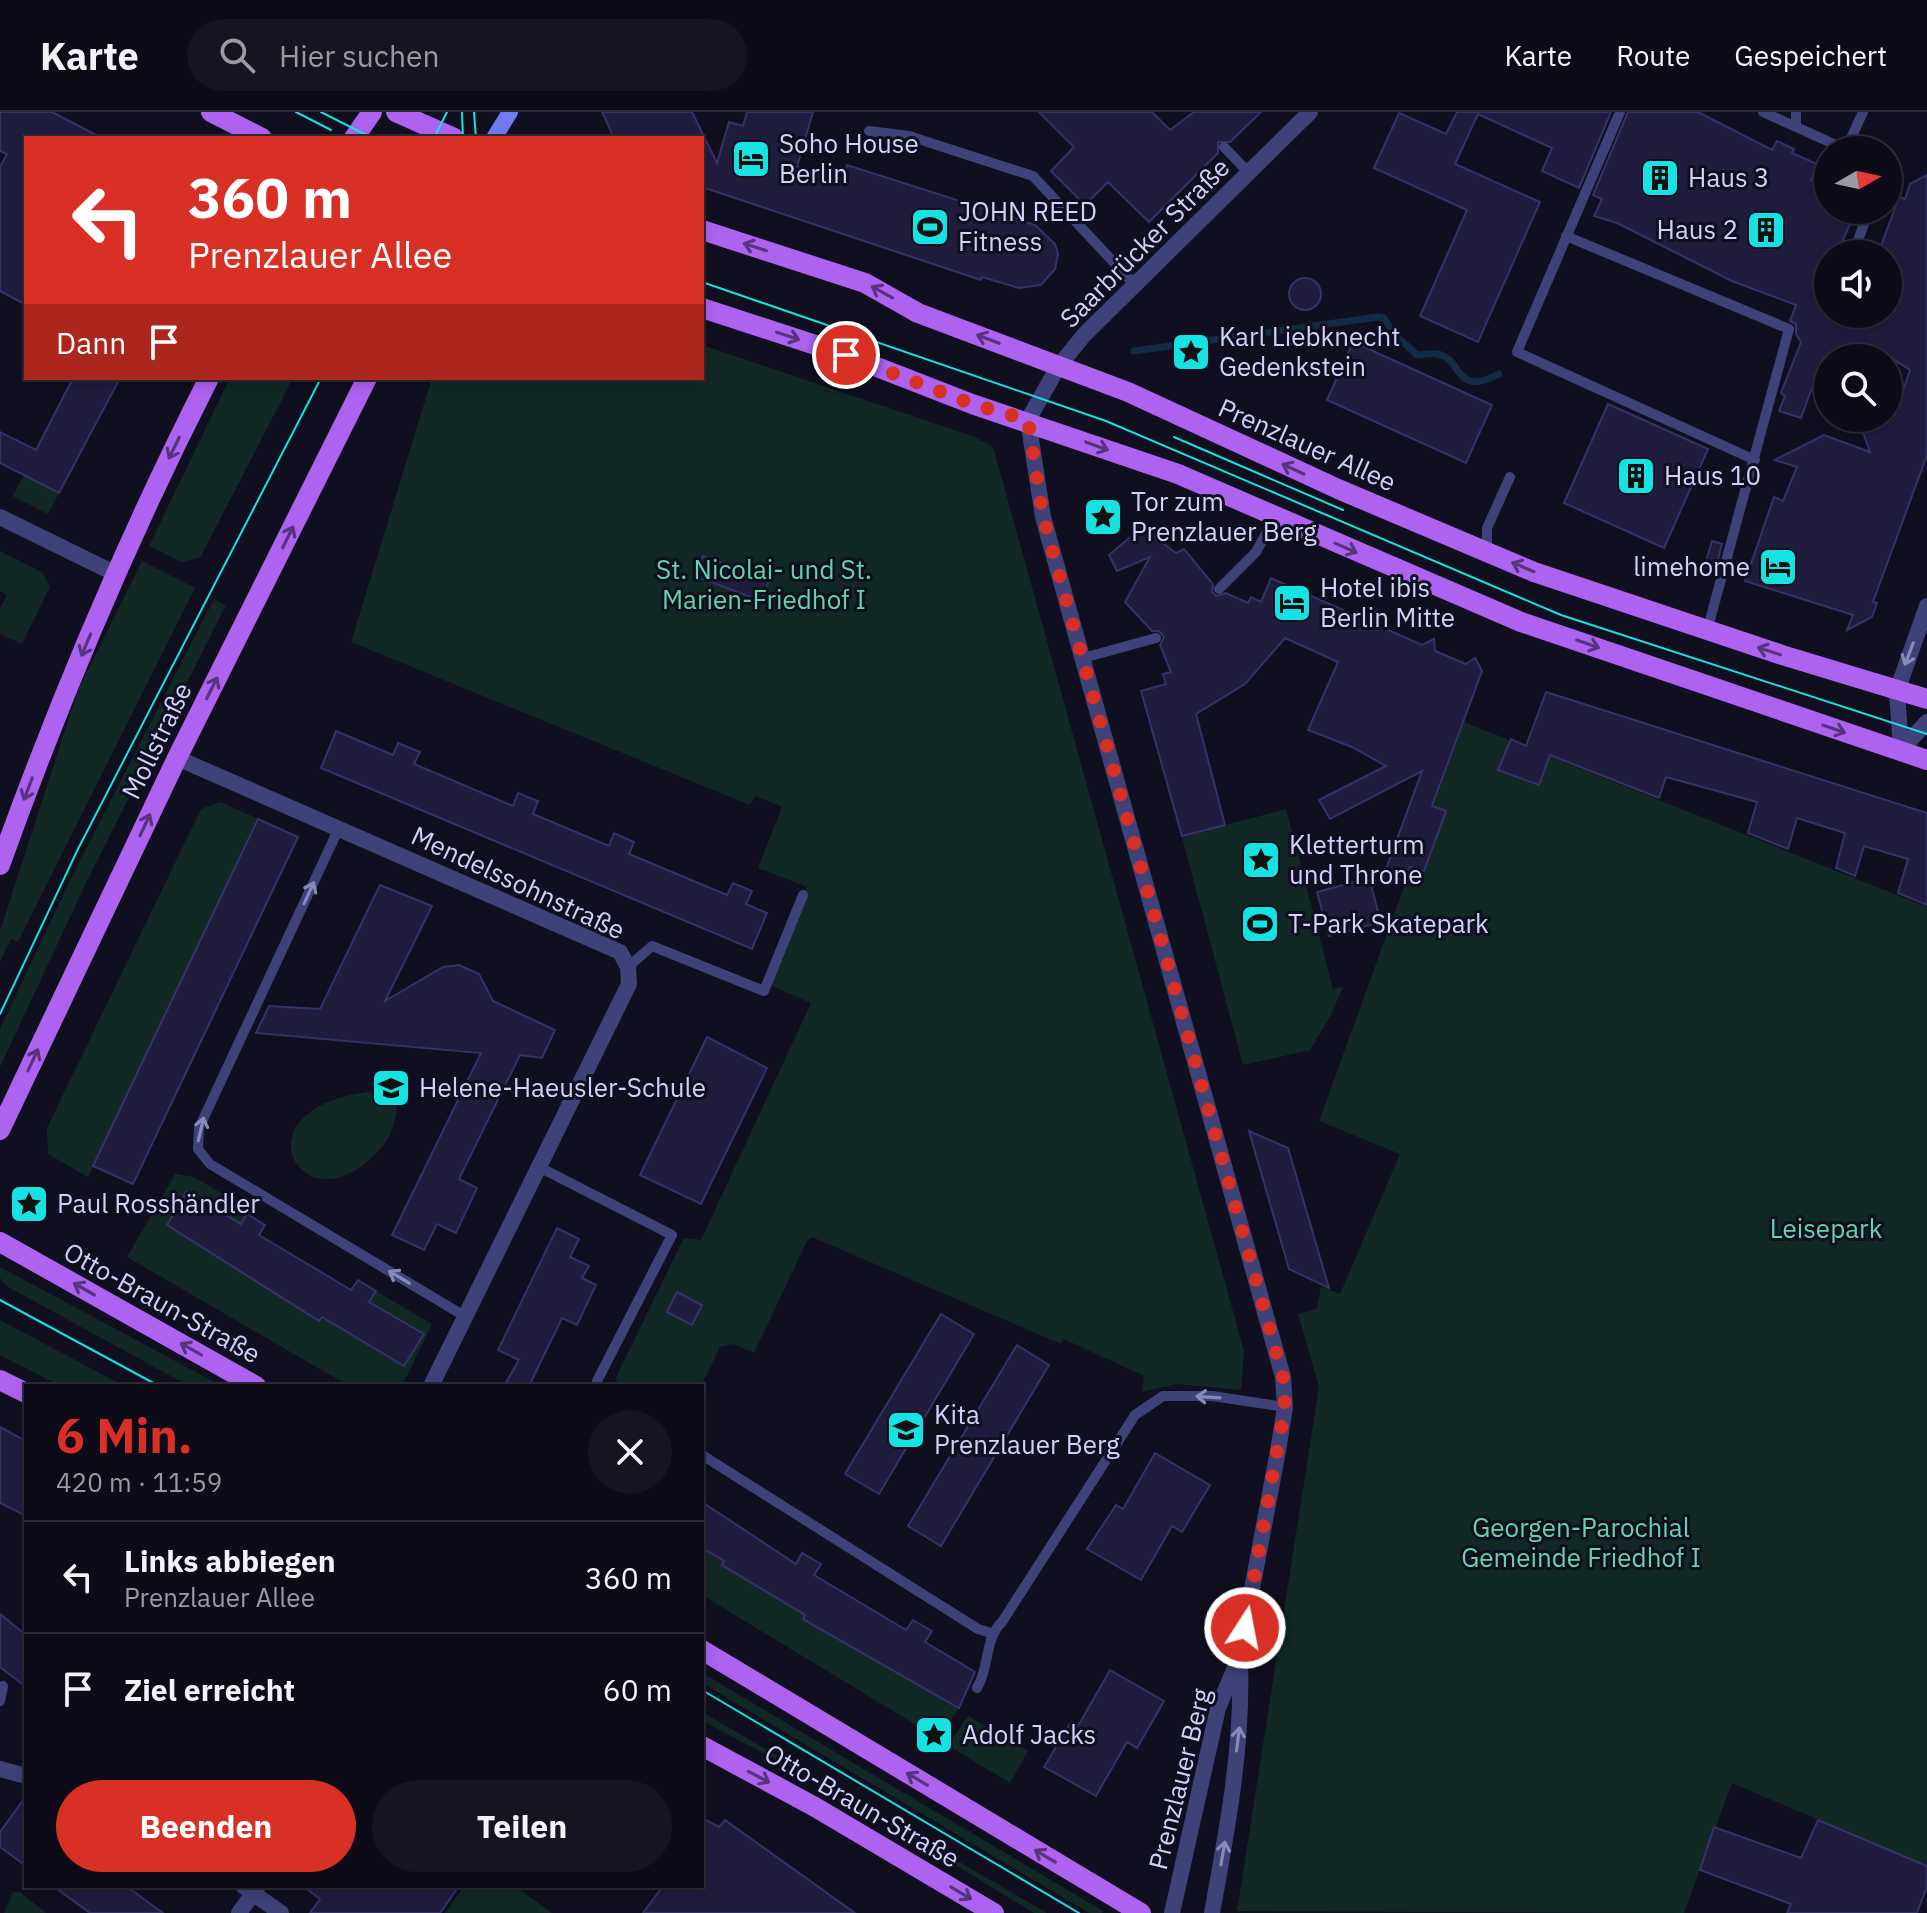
<!DOCTYPE html>
<html lang="de">
<meta charset="utf-8">
<style>
body{margin:0;font-family:"IBM Plex Sans",sans-serif;background:#151420;color:#f1f3f6;height:100vh;display:flex;flex-direction:column;font-size:30px;white-space:nowrap}
*{box-sizing:border-box;margin:0}
p{font-size:26px;color:#9a9ba1}
.icon{flex:none;width:44px;height:44px;fill:none;stroke:currentColor;stroke-width:2;stroke-linecap:round;stroke-linejoin:round}
.map{position:relative;flex:1;overflow:hidden}
.sheet{position:absolute;left:24px;top:1272px;width:680px;height:504px;display:flex;flex-direction:column;background:#0c0b17;border-radius:0px;box-shadow:0 4px 12px #0003,0 0 0 2px #2c2b36}
.sheet>*{flex:none}
.hud{position:absolute;left:24px;top:24px;width:680px;height:244px;border-radius:0px;box-shadow:0 4px 12px #0003,0 0 0 2px #2c2b36;background:#d93025;color:#fff;overflow:hidden}
.needle{width:52px;rotate:81deg}
.buttons{position:absolute;left:1814px;top:24px;display:grid;gap:16px}
.buttons a{display:grid;place-items:center;width:88px;height:88px;border-radius:50%;background:#0c0b17;box-shadow:0 4px 12px #0003,0 0 0 2px #2c2b36;font-size:40px}
.pin{position:absolute;display:grid;place-items:center;width:68px;height:68px;color:#fff;margin:-34px;border:4px solid #fff;border-radius:50%;box-shadow:0 2px 8px #0007}
.me{position:absolute;width:88px;margin:-44px;rotate:11deg;stroke-linejoin:round;filter:drop-shadow(0 0 6px #0008)}
.turn{display:flex;align-items:center;gap:28px;height:168px;padding:0 32px;font-size:36px}
.turn .icon{width:104px;height:104px;stroke-width:2.5}
.turn b{display:block;font-size:56px;line-height:68px}
.then{display:flex;align-items:center;height:76px;padding:0 32px;background:#0003;gap:16px;font-size:30px}
.round{display:grid;place-items:center;flex:none;width:84px;height:84px;border-radius:42px;background:#151420}
.overview{display:flex;align-items:center;justify-content:space-between;height:136px;padding:0 32px}
h1{font-size:48px;font-weight:700;line-height:60px;color:#d93025}
.button{display:flex;gap:16px;margin-top:auto;padding:16px 32px}
.button a{flex:1;height:92px;border-radius:48px;background:#d93025;color:#fff;font-size:32px;font-weight:700;line-height:92px;text-align:center}
.button a+a{background:#151420;color:#f1f3f6}
ul{padding:0;list-style:none}
li{display:flex;align-items:center;gap:24px;height:112px;padding:0 32px;border-top:2px solid #2c2b36}
li div{flex:1}
li b{display:block;font-size:30px}
li em{font-style:normal}
header{display:flex;align-items:center;gap:48px;box-sizing:border-box;height:112px;padding:0 40px;background:#0c0b17;border-bottom:2px solid #2c2b36}
header strong{font-size:38px}
nav{display:flex;gap:44px;margin-inline-start:auto;font-size:28px}
.search{width:560px;height:72px;background:#151420;display:flex;align-items:center;gap:20px;box-sizing:border-box;padding:0 28px;border-radius:44px;color:#9a9ba1;font-size:30px}
.map>svg:first-child{display:block}
</style>
<header>
<strong>Karte</strong>
<div class="search"><svg class="icon" aria-label="search" viewBox="0 0 24 24"><circle cx="10" cy="10" r="6"/><path d="M15 15l6 6"/></svg>Hier suchen</div>
<nav><a>Karte</a><a>Route</a><a>Gespeichert</a></nav>
</header>
<div class="map">
<svg width="1927" height="1801" viewBox="0 0 1927 1801">
<rect width="100%" height="100%" fill="#100f1f"/>
<!-- green -->
<g fill="#122825">
<path d="M702,233L972,324L993,335L1244,1239L1241,1278L1177,1272L1142,1280L1144,1264L1064,1227L1061,1232L812,1125L807,1129L754,1241L733,1232L720,1235L701,1274H618L616,1265L684,1126L701,1128L811,891L774,875L771,870L807,775L758,756L782,695L755,684L750,693L351,530L432,266H702Z"/>
<path d="M230,266H293L200,446L181,450L149,434Z"/>
<path d="M24,363L59,381L48,402L13,384Z"/>
<path d="M0,439L43,461L50,475L22,532L0,522V496L7,483L0,479Z"/>
<path d="M142,449L195,476L18,830L11,827L0,849V819L69,606L80,574Z"/>
<path d="M214,487L226,493L86,771L0,955V917L72,764Z"/>
<path d="M1464,610L1927,795V1754L1732,1671L1684,1801L1237,1799L1319,1275L1298,1202L1317,1197L1321,1174L1340,1182L1400,1042L1319,1009Z"/>
<path d="M221,690L258,707L88,1065L48,1042L47,1016L201,697Z"/>
<path d="M1286,697L1333,877L1343,875L1330,905L1310,938L1243,953L1182,725Z"/>
<path d="M368,980L392,988L397,994C395,1018 388,1031 370,1047C300,1113 235,997 368,980Z"/>
<path d="M175,1062L194,1065L250,1098L241,1112L187,1080L167,1113L319,1209L322,1205L404,1254L423,1222L369,1190L376,1179L432,1212L402,1274H349L127,1145Z"/>
<path d="M0,1155L222,1274H189L8,1175L0,1166Z"/>
<path d="M0,1208L124,1274H60L4,1245L0,1242Z"/>
<path d="M702,1436L805,1503L803,1507L959,1596L942,1620L931,1622L702,1483Z"/>
<path d="M702,1561L1103,1799L1102,1801H1089L702,1571Z"/>
<path d="M702,1600L1047,1801H1034L810,1665L702,1609Z"/>
<path d="M968,1604L1028,1639L1010,1671L954,1637L952,1628Z"/>
<path d="M464,1774H515L552,1801H445Z"/>
<path d="M13,1780H20L46,1801H4Z"/>
</g>
<g fill="none" stroke-linecap="round" stroke-linejoin="round">
<!-- stream -->
<path stroke="#132b44" stroke-width="7" d="M1134,239L1378,205L1384,206L1393,221L1417,243C1423,243 1431,241 1437,242C1463,246 1454,286 1499,262"/>
</g>
<!-- building -->
<g fill="#201c3e" stroke="#363168" stroke-width="2">
<path d="M0,0H52L102,26H26V193L0,179V55L7,42L0,39Z"/>
<path d="M602,0H692L717,51L729,10L743,14L747,0H813L797,55L842,68L847,53L1035,113L1055,132L1058,142L1055,157L1041,173L1019,176L982,165L981,168L702,75V26H614Z"/>
<path d="M1039,0H1152L1170,18L1194,0H1261L1230,30H1218V41L1149,110L1108,70L1085,93L1051,59L1074,35Z"/>
<path d="M1457,0H1611L1579,76L1542,59L1552,36L1478,2L1455,52L1540,90L1478,230L1420,204L1467,98L1374,56L1399,1L1446,22Z"/>
<path d="M1628,0H1698L1772,38L1777,29L1794,37L1792,41L1817,52L1811,68L1828,76V98H1856L1837,142H1828V202H1888V142H1878L1899,85L1905,87L1910,72L1927,63V343L1873,490L1877,491L1872,505L1847,518L1853,503L1745,469L1774,385L1783,389L1797,355L1775,348L1824,323L1870,340L1858,306H1888V300L1895,302L1910,258L1891,246H1823L1801,306L1779,299L1785,284L1781,281L1801,230L1796,222V212L1790,209L1796,193L1732,169L1617,111L1594,104L1602,87L1593,83Z"/>
<circle cx="1305" cy="182" r="16"/>
<path d="M1353,230L1492,293L1466,351L1327,288Z"/>
<path d="M73,266H120L59,381L0,351V320L36,338Z"/>
<path d="M1608,292L1708,337L1664,436L1564,391Z"/>
<path d="M1142,415L1176,441L1184,437L1213,472L1212,480L1216,484L1226,481L1248,491L1251,485L1261,490L1271,466L1422,533L1434,527L1435,539L1466,552L1475,546L1482,559L1432,694L1446,699L1424,759L1410,755L1405,768L1385,760L1422,659L1330,707L1319,688L1386,654L1352,635L1308,618L1338,550L1285,526L1245,572L1196,602L1225,713L1182,724L1141,579L1166,572L1163,562L1171,560L1160,533L1164,525L1159,519H1152L1125,490L1150,445L1117,459L1109,443Z"/>
<path d="M1712,429L1722,432L1717,451L1704,456Z"/>
<path d="M703,444L769,469L761,489L695,464Z"/>
<path d="M1546,580L1927,701V793L1898,781L1908,747L1864,734L1855,764L1836,756L1845,721L1797,706L1788,737L1748,721L1757,690L1666,665L1659,686L1550,643L1539,673L1498,658L1511,627L1526,634Z"/>
<path d="M336,619L393,643L398,631L420,640L414,652L513,694L518,681L538,689L533,702L609,734L614,721L634,730L629,742L727,783L733,771L752,779L746,792L767,801L752,837L321,656Z"/>
<path d="M258,707L298,725L133,1072L93,1054Z"/>
<path d="M1369,766L1381,810L1329,824L1317,780Z"/>
<path d="M380,773L432,794L385,889L443,855L459,853L479,862L493,889L555,918L542,946L520,943L459,1067L477,1076L456,1121L437,1112L424,1138L392,1123L481,941L256,921L269,894L320,897Z"/>
<path d="M707,925L767,956L701,1092L640,1063Z"/>
<path d="M1249,1019L1288,1036L1329,1176L1289,1157Z"/>
<path d="M187,1079L241,1112L247,1102L265,1113L259,1123L351,1178L358,1168L376,1179L369,1190L424,1222L404,1254L322,1205L319,1209L167,1113Z"/>
<path d="M557,1116L579,1127L570,1145L589,1154L582,1166L596,1173L577,1213L562,1206L529,1274H504L519,1248L498,1238Z"/>
<path d="M677,1180L702,1193L692,1213L667,1200Z"/>
<path d="M941,1202L974,1222L879,1382L845,1362Z"/>
<path d="M1017,1233L1049,1253L941,1434L908,1414Z"/>
<path d="M0,1315L26,1329V1404L0,1391Z"/>
<path d="M1155,1341L1210,1373L1182,1420L1172,1414L1141,1468L1087,1437L1116,1393L1123,1397Z"/>
<path d="M702,1390L796,1452L802,1441L821,1452L814,1463L906,1518L913,1508L932,1519L925,1530L975,1560L959,1596L803,1507L805,1503L722,1453L724,1449L702,1436Z"/>
<path d="M0,1502L26,1523V1575L0,1555Z"/>
<path d="M1110,1558L1164,1589L1137,1636L1127,1630L1096,1684L1044,1655L1071,1610L1078,1614Z"/>
<path d="M26,1684V1754L0,1735V1720Z"/>
<path d="M702,1706L719,1715L725,1708L855,1801H643L663,1774H702Z"/>
<path d="M1818,1708L1927,1754V1774L1917,1801H1787L1791,1792L1700,1758L1714,1715L1801,1746Z"/>
<path d="M53,1774H126L163,1801H90Z"/>
<path d="M303,1774H459L440,1801H310L320,1787Z"/>
</g>
<g fill="none" stroke-linecap="round" stroke-linejoin="round">
<!-- service -->
<g stroke="#3e4279" stroke-width="10">
<path d="M1620,0L1517,240L1755,348"/>
<path d="M1763,0L1847,38"/>
<path d="M1796,13V0"/>
<path d="M869,19L909,24L1033,64L1135,173"/>
<path d="M1224,35L1249,61"/>
<path d="M1846,37L1863,0"/>
<path d="M1566,124L1789,217L1707,519"/>
<path d="M1853,142L1869,98"/>
<path d="M1487,440V416L1510,365"/>
<path d="M1219,477L1256,440L1275,405"/>
<path d="M1083,546L1156,526"/>
<path d="M339,716L199,1016L198,1037L210,1052L466,1205"/>
<path d="M628,855L652,834L764,879L803,783"/>
<path d="M539,1055L672,1123L597,1269L599,1274"/>
<path d="M702,1343L978,1517L991,1521"/>
<path d="M977,1576C990,1555 984,1527 1002,1510L1135,1303L1163,1284H1212L1285,1295"/>
<path d="M0,1589L3,1574"/>
</g>
<!-- minor -->
<g stroke="#3e4279" stroke-width="16">
<path d="M0,405L116,462"/>
<path d="M1901,638L1897,579L1927,494"/>
<path d="M1901,638L1927,610"/>
<path d="M177,646L620,840L628,855L629,872L431,1274"/>
<path d="M0,1657L26,1664"/>
<path d="M243,1774L281,1801"/>
<path d="M239,1801L258,1774"/>
<path d="M1172,1801L1218,1596L1239,1546L1278,1339L1285,1295L1283,1265L1043,405L1028,308L1058,255L1084,223L1310,0"/>
<path d="M1212,1801C1227,1718 1243,1635 1240,1551"/>
</g>
<!-- secondary -->
<path stroke="#717bf1" stroke-width="16" d="M494,26L510,0"/>
<!-- primary -->
<g stroke="#ad62f0" stroke-width="20">
<path d="M211,0L262,26"/>
<path d="M396,0L454,26"/>
<path d="M354,26L372,0"/>
<path d="M702,118L865,171L918,201L1128,280L1338,377L1534,460L1782,543L1927,587"/>
<path d="M702,196L846,243L972,292L1178,362L1521,510L1927,648"/>
<path d="M0,753C60,586 129,423 209,266"/>
<path d="M0,1018L177,646L367,266"/>
<path d="M0,1130L256,1274"/>
<path d="M0,1268L26,1281"/>
<path d="M702,1538L1141,1801"/>
<path d="M702,1634L815,1695L994,1801"/>
</g>
<!-- tram -->
<g stroke="#16e2e2" stroke-width="2">
<path d="M296,0L331,18"/>
<path d="M321,0L372,26"/>
<path d="M462,0L463,26"/>
<path d="M474,0L476,26"/>
<path d="M434,26L447,0"/>
<path d="M702,170L1106,309L1561,503L1927,622"/>
<path d="M1174,325L1343,398"/>
<path d="M0,902L78,737L321,266"/>
<path d="M0,1188L159,1274"/>
<path d="M702,1578L1079,1801"/>
</g>
</g>
<!-- one-way arrows -->
<defs><path id="oneway-shaft" d="M-6 0H5M1.5-3L5.5 0L1.5 3" fill="none" stroke-width="1.6" stroke-linecap="round" stroke-linejoin="round" transform="scale(2)"/></defs>
<g stroke="#57347d">
<use href="#oneway-shaft" transform="translate(755 135) rotate(-162)"/>
<use href="#oneway-shaft" transform="translate(882 180) rotate(-151)"/>
<use href="#oneway-shaft" transform="translate(788 224) rotate(18)"/>
<use href="#oneway-shaft" transform="translate(988 227) rotate(-159)"/>
<use href="#oneway-shaft" transform="translate(1097 334) rotate(20)"/>
<use href="#oneway-shaft" transform="translate(174 336) rotate(116)"/>
<use href="#oneway-shaft" transform="translate(1293 357) rotate(-155)"/>
<use href="#oneway-shaft" transform="translate(288 425) rotate(-64)"/>
<use href="#oneway-shaft" transform="translate(1346 436) rotate(24)"/>
<use href="#oneway-shaft" transform="translate(1523 455) rotate(-157)"/>
<use href="#oneway-shaft" transform="translate(1588 532) rotate(19)"/>
<use href="#oneway-shaft" transform="translate(86 533) rotate(113)"/>
<use href="#oneway-shaft" transform="translate(1769 539) rotate(-162)"/>
<use href="#oneway-shaft" transform="translate(212 576) rotate(-63)"/>
<use href="#oneway-shaft" transform="translate(1834 617) rotate(19)"/>
<use href="#oneway-shaft" transform="translate(28 677) rotate(111)"/>
<use href="#oneway-shaft" transform="translate(145 713) rotate(-65)"/>
<use href="#oneway-shaft" transform="translate(33 948) rotate(-65)"/>
<use href="#oneway-shaft" transform="translate(84 1177) rotate(-150)"/>
<use href="#oneway-shaft" transform="translate(191 1237) rotate(-151)"/>
<use href="#oneway-shaft" transform="translate(759 1665) rotate(28)"/>
<use href="#oneway-shaft" transform="translate(917 1667) rotate(-149)"/>
<use href="#oneway-shaft" transform="translate(1045 1744) rotate(-149)"/>
<use href="#oneway-shaft" transform="translate(961 1781) rotate(31)"/>
</g>
<g stroke="#888aba">
<use href="#oneway-shaft" transform="translate(1909 542) rotate(111)"/>
<use href="#oneway-shaft" transform="translate(309 781) rotate(-65)"/>
<use href="#oneway-shaft" transform="translate(201 1017) rotate(-77)"/>
<use href="#oneway-shaft" transform="translate(399 1165) rotate(-149)"/>
<use href="#oneway-shaft" transform="translate(1208 1285) rotate(-176)"/>
<use href="#oneway-shaft" transform="translate(1238 1627) rotate(-83)"/>
<use href="#oneway-shaft" transform="translate(1223 1741) rotate(-80)"/>
</g>
<g fill="none" stroke-linecap="round" stroke-linejoin="round">
<!-- route -->
<path stroke="#d93025" stroke-width="14" stroke-dasharray="0 25.2" d="M846,243L972,292L1028,308L1043,405L1283,1265L1285,1295L1245,1516"/>
</g>
<!-- icons -->
<defs>
<g id="hotel-square" transform="scale(2)"><rect x="-9" y="-9" width="18" height="18" rx="4" fill="#16e2e2" stroke="#100f1f"/><path d="M-6-4.5h1.5V1H6V5H4.5V3h-9V5H-6ZM-4 0a1.8 1.8 0 1 1 3.6 0ZM.5 0V-2.5h3Q6-2.5 6 0Z" fill="#111"/></g>
<g id="building-square" transform="scale(2)"><rect x="-9" y="-9" width="18" height="18" rx="4" fill="#16e2e2" stroke="#100f1f"/><path d="M-4-6H4V6H1V3H-1V6H-4ZM-2.5-4.3h1.7v1.8h-1.7ZM.8-4.3h1.7v1.8H.8ZM-2.5-1h1.7V.8h-1.7ZM.8-1h1.7V.8H.8Z" fill="#111"/></g>
<g id="stadium-square" transform="scale(2)"><rect x="-9" y="-9" width="18" height="18" rx="4" fill="#16e2e2" stroke="#100f1f"/><path d="M0-5a6.5 5 0 1 0 0 10a6.5 5 0 1 0 0-10ZM-3.5-1.8h7v3.6h-7Z" fill="#111"/></g>
<g id="sight-square" transform="scale(2)"><rect x="-9" y="-9" width="18" height="18" rx="4" fill="#16e2e2" stroke="#100f1f"/><path d="M0-6L1.8-2.2L6-1.7L2.9 1.2L3.7 5.4L0 3.3L-3.7 5.4L-2.9 1.2L-6-1.7L-1.8-2.2Z" fill="#111"/></g>
<g id="school-square" transform="scale(2)"><rect x="-9" y="-9" width="18" height="18" rx="4" fill="#16e2e2" stroke="#100f1f"/><path d="M0-5L7-2L0 1L-7-2ZM-4 1L0 2.5L4 1V4Q0 6-4 4Z" fill="#111"/></g>
</defs>
<g fill-rule="evenodd">
<use href="#hotel-square" x="751" y="47"/>
<use href="#building-square" x="1660" y="66"/>
<use href="#stadium-square" x="930" y="115"/>
<use href="#building-square" x="1766" y="118"/>
<use href="#sight-square" x="1191" y="240"/>
<use href="#building-square" x="1636" y="364"/>
<use href="#sight-square" x="1103" y="405"/>
<use href="#hotel-square" x="1778" y="455"/>
<use href="#hotel-square" x="1292" y="491"/>
<use href="#sight-square" x="1261" y="748"/>
<use href="#stadium-square" x="1260" y="812"/>
<use href="#school-square" x="391" y="976"/>
<use href="#sight-square" x="29" y="1092"/>
<use href="#school-square" x="906" y="1318"/>
<use href="#sight-square" x="934" y="1623"/>
</g>
<g text-anchor="middle" stroke-width="6" stroke-linejoin="round" paint-order="stroke">
<!-- poi labels -->
<g font-size="26" fill="#d1d1fb" stroke="#100f1f" text-anchor="start">
<text x="779" y="41">Soho House<tspan x="779" dy="30">Berlin</tspan></text>
<text x="1688" y="75">Haus 3</text>
<text x="958" y="109">JOHN REED<tspan x="958" dy="30">Fitness</tspan></text>
<text x="1738" y="127" text-anchor="end">Haus 2</text>
<text x="1219" y="234">Karl Liebknecht<tspan x="1219" dy="30">Gedenkstein</tspan></text>
<text x="1664" y="373">Haus 10</text>
<text x="1131" y="399">Tor zum<tspan x="1131" dy="30">Prenzlauer Berg</tspan></text>
<text x="1750" y="464" text-anchor="end">limehome</text>
<text x="1320" y="485">Hotel ibis<tspan x="1320" dy="30">Berlin Mitte</tspan></text>
<text x="1289" y="742">Kletterturm<tspan x="1289" dy="30">und Throne</tspan></text>
<text x="1288" y="821">T-Park Skatepark</text>
<text x="419" y="985">Helene-Haeusler-Schule</text>
<text x="57" y="1101">Paul Rosshändler</text>
<text x="934" y="1312">Kita<tspan x="934" dy="30">Prenzlauer Berg</tspan></text>
<text x="962" y="1632">Adolf Jacks</text>
</g>
<!-- street labels -->
<g font-size="26" fill="#d1d1fb" stroke="#100f1f">
<text transform="translate(1145 131) rotate(-45)" y="9">Saarbrücker Straße</text>
<text transform="translate(1307 333) rotate(24)" y="9">Prenzlauer Allee</text>
<text transform="translate(157 629) rotate(-64)" y="9">Mollstraße</text>
<text transform="translate(518 771) rotate(25)" y="9">Mendelssohnstraße</text>
<text transform="translate(162 1191) rotate(29)" y="9">Otto-Braun-Straße</text>
<text transform="translate(1180 1667) rotate(-76)" y="9">Prenzlauer Berg</text>
<text transform="translate(862 1694) rotate(30)" y="9">Otto-Braun-Straße</text>
</g>
<!-- park labels -->
<g font-size="26" fill="#64d3ac" stroke="#100f1f">
<text x="764" y="467">St. Nicolai- und St.<tspan x="764" dy="30">Marien-Friedhof I</tspan></text>
<text x="1826" y="1126">Leisepark</text>
<text x="1581" y="1425">Georgen-Parochial<tspan x="1581" dy="30">Gemeinde Friedhof I</tspan></text>
</g>
</g>
</svg>
<div class="buttons">
<a><svg class="needle" viewBox="-14 -14 28 28"><path d="M0-13l5 13h-10z" fill="#e53935"/><path d="M0 13l5-13h-10z" fill="#9a9ba1"/></svg></a>
<a><svg class="icon" aria-label="sound" viewBox="0 0 24 24"><path d="M4 9h4l5-4v14l-5-4H4zM17 9q2 3 0 6"/></svg></a>
<a><svg class="icon" aria-label="search" viewBox="0 0 24 24"><circle cx="10" cy="10" r="6"/><path d="M15 15l6 6"/></svg></a>
</div>
<div class="pin" style="left:846px;top:243px;background:#d93025"><svg class="icon" aria-label="arrive" viewBox="0 0 24 24"><path d="M6 21V4h12l-3 4 3 4H6"/></svg></div>
<svg class="me" style="left:1245px;top:1516px" viewBox="-20 -20 40 40"><circle r="17" fill="#d93025" stroke="#fff" stroke-width="3"/><path d="M0-11L8 9 0 5-8 9z" fill="#fff"/></svg>
<div class="hud">
<div class="turn"><svg class="icon" aria-label="left" viewBox="0 0 24 24"><path d="M17 20v-9H6M10 6l-5 5 5 5"/></svg><div><b>360 m</b>Prenzlauer Allee</div></div>
<div class="then">Dann<svg class="icon" aria-label="arrive" viewBox="0 0 24 24"><path d="M6 21V4h12l-3 4 3 4H6"/></svg></div>
</div>
<section class="sheet">
<div class="overview"><div><h1>6 Min.</h1><p>420 m · 11:59</p></div><a class="round"><svg class="icon" aria-label="close" viewBox="0 0 24 24"><path d="M6 6l12 12M18 6L6 18"/></svg></a></div>
<ul>
<li><svg class="icon" aria-label="left" viewBox="0 0 24 24"><path d="M17 20v-9H6M10 6l-5 5 5 5"/></svg><div><b>Links abbiegen</b><p>Prenzlauer Allee</p></div><em>360 m</em></li>
<li><svg class="icon" aria-label="arrive" viewBox="0 0 24 24"><path d="M6 21V4h12l-3 4 3 4H6"/></svg><div><b>Ziel erreicht</b></div><em>60 m</em></li>
</ul>
<div class="button"><a>Beenden</a><a>Teilen</a></div>
</section>
</div>
